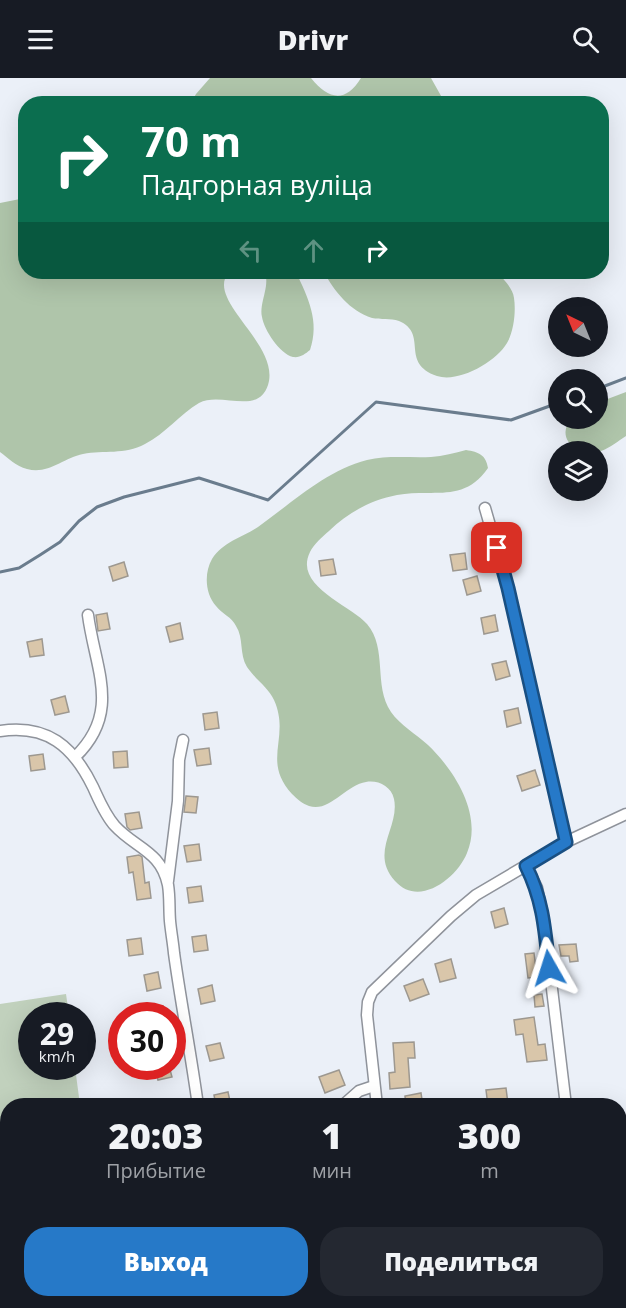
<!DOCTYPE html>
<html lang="ru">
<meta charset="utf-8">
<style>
body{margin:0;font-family:"Open Sans",sans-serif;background:#242831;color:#f1f3f6;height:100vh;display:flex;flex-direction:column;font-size:22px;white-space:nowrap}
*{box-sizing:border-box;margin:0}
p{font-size:20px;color:#9ea1a6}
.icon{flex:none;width:33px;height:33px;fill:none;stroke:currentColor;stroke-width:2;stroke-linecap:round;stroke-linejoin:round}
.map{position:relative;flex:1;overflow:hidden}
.drawer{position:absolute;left:0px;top:1020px;width:627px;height:210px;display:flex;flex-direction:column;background:#171b24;border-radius:24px 24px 0 0;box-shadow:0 6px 24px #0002}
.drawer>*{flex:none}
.banner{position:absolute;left:18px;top:18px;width:591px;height:183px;border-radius:24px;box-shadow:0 6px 24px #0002;background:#0b6e4f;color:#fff;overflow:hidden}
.needle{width:39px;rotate:317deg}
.fabs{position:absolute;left:548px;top:219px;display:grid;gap:12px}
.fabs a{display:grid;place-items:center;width:60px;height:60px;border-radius:50%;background:#171b24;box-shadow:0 6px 24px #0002;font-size:30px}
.speed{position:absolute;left:18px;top:924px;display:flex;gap:12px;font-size:30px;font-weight:700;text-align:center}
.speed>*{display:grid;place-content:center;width:78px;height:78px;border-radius:50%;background:#171b24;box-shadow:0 6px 24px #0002;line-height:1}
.speed small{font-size:15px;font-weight:400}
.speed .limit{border:9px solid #d22;background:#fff;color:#111}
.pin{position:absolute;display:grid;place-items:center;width:51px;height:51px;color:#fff;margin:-26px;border-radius:12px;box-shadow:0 3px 9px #0006}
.me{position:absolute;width:66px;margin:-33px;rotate:354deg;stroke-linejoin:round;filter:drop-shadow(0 0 4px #0008)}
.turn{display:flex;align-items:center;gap:21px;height:126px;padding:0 24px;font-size:27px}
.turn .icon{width:78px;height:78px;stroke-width:2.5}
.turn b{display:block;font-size:42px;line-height:51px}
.lanes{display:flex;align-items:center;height:57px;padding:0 24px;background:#0003;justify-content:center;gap:30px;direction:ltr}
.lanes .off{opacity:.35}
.eta{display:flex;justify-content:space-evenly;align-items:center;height:102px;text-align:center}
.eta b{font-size:36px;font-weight:800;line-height:42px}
.action{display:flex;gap:12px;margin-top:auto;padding:12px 24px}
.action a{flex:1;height:69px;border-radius:24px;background:#2679c8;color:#fff;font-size:24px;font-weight:800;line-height:69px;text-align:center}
.action a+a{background:#242831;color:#f1f3f6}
header{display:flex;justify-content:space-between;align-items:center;height:78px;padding:0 24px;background:#171b24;font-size:27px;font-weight:800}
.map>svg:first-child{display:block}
</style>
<header><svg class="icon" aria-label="menu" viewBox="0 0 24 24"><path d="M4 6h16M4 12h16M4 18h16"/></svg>Drivr<svg class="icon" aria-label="search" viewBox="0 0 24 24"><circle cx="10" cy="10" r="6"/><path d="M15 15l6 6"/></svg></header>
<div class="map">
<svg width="626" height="1230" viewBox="0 0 626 1230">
<rect width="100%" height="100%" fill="#ebf0f8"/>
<!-- green -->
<g fill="#c1d1bd">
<path d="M66,916L69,937L32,938V988L75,989L80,1027L8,1028V1222L104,1223L105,1230H0V926Z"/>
<path d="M143,1222L303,1223L302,1230H126Z"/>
</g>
<!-- forest -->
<g fill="#afc5aa">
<path d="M210,0H311C328,21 345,26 361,0H431L445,25H191L196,16Z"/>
<path d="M25,120L26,194H229C204,222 281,266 268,307C258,338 221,313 199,325C180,336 165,356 145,366C124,377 104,372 83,376C63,380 48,397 27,391C16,388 8,380 0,374V125Z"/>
<path d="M265,194H296C308,220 320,243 310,272C305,276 300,280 293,279C280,276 264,252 262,239C259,224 270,210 265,194Z"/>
<path d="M324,194H497C503,201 513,210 514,220C516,233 514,253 507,265C496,284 459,305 437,298C399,285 429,256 399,243C390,240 381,242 372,240C350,233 334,213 324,194Z"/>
<path d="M626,314V358C618,363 610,370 601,373C580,380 554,362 571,341L597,340V325Z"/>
<path d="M466,372C479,374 486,377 488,390C463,426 433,410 397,417C371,422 347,435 329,453C322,459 314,466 310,474C293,508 351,527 367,546C388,571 373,607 391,634C400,647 416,656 428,667C455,693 483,737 467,775C457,800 419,830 395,803C369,774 400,749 394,721C391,708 378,702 366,704C346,707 329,735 309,728C303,726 297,721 292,716C261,682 291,660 274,622C268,609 255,601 247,589C239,576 244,560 236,548C232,539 222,536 216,528C205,516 204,495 212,481C224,463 242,460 258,449C293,424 325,393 367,382C388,377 410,380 431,379C443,378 455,375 466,372Z"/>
<path d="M251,1223H297L296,1230H245Z"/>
</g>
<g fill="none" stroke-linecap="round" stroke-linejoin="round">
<!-- stream -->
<g stroke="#6a7c8d" stroke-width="3">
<path d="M597,311L626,300"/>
<path d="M0,494L19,490L40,477L60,464L79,443L97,429L124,419L199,400L268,422L376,324L511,342L558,325"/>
</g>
</g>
<!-- building -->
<g fill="#d9c6aa" stroke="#9d9890" stroke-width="1.5">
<path d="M465,475L467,491L453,493L450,477Z"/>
<path d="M333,481L336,496L321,498L319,483Z"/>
<path d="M124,484L128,498L113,503L109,489Z"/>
<path d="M477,498L481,513L467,517L463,502Z"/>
<path d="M107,535L110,551L98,553L96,537Z"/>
<path d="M495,537L498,553L484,556L481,540Z"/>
<path d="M180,545L183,561L170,564L166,549Z"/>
<path d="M42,561L44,577L30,579L27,564Z"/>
<path d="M506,583L510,598L496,602L492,586Z"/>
<path d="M65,618L69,634L55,637L51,622Z"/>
<path d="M518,630L521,645L507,649L504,633Z"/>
<path d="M217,634L219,650L205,652L203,636Z"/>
<path d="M209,670L211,686L197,688L194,672Z"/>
<path d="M127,673L128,689L114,690L113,674Z"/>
<path d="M43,676L45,691L31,693L29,678Z"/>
<path d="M535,692L540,707L522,713L517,698Z"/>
<path d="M186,718L198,719L196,735L184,734Z"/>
<path d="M139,734L142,750L130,752L127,749L125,736Z"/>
<path d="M199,766L201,782L187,784L184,768Z"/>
<path d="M139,777L142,779L145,805L149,804L151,820L137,822L133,794L129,795L127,779Z"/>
<path d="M201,808L203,823L189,825L187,810Z"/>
<path d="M504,830L508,846L495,850L491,834Z"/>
<path d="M206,857L208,872L194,874L192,859Z"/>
<path d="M141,860L143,876L129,878L127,862Z"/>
<path d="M576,866L578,883L570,884L569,878H561L559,867Z"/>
<path d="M534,875L537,899L528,900L525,876Z"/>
<path d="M451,881L456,900L440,904L435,886Z"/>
<path d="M158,894L161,910L147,913L144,897Z"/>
<path d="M423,901L429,916L410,923L404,908Z"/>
<path d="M212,907L215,923L201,926L198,911Z"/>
<path d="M542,916L544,928L535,929L534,917Z"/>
<path d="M163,928L165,938H136L135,934Z"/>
<path d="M534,939L538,967L545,966L547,982L527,984L523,956L516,957L514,942Z"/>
<path d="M414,964L415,980H408L410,1009L390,1011L389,995L395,994L393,965Z"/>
<path d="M220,965L224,980L210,983L206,968Z"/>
<path d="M154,988H169L172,999L158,1002Z"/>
<path d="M339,992L345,1007L325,1015L319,999Z"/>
<path d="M506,1010L508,1026L488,1028L486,1012Z"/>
<path d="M228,1014L231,1028H216L214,1017Z"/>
<path d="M421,1015L423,1028H406L405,1018Z"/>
</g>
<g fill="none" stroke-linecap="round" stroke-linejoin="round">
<!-- minor casing -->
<g stroke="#8f939b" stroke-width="13">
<g id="minor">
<path d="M485,430L508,510L566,764"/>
<path d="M0,653C47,646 73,668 93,709C99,722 105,737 115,748C135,770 161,773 168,807C170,819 169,831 170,843C171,854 173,864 174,875C181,926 191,976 198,1028"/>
<path d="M75,679C122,634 95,591 88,537"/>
<path d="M526,788L537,810L544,844L566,1028"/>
<path d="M168,803L178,723L179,682L183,662"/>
<path d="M342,1028L359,1013L374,1008"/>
<path d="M377,1028L367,937L368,924L372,914L451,838L476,817L566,764L626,736"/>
<path d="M398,1222L399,1230"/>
</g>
</g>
<!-- minor -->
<use href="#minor" stroke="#fff" stroke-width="10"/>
</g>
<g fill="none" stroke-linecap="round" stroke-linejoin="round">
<!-- route casing -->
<g stroke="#194f82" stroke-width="15">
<path id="route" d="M497,470L508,510L566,764L526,788C543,822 545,852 549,890"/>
</g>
<!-- route -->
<use href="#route" stroke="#2679c8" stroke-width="10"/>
</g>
</svg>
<div class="fabs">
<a><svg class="needle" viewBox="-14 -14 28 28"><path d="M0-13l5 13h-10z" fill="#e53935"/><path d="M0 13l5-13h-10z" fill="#9ea1a6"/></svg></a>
<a><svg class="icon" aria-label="search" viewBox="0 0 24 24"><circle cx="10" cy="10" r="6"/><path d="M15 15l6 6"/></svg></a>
<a><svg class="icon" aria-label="layers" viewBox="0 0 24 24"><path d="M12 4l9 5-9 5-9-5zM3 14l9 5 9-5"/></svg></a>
</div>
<div class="speed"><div>29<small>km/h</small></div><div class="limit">30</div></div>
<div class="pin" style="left:497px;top:470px;background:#d93025"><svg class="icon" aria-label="arrive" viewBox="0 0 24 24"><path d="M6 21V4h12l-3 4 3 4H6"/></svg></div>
<svg class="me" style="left:549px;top:890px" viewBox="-20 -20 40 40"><path d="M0-17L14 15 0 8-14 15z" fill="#2679c8" stroke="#fff" stroke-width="4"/></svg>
<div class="banner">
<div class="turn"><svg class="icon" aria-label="right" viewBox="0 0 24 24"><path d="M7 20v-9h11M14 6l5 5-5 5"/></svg><div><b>70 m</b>Падгорная вуліца</div></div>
<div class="lanes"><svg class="icon off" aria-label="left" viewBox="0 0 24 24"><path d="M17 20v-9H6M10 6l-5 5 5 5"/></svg><svg class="icon off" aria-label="ahead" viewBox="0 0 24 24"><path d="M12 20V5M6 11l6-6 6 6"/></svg><svg class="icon" aria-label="right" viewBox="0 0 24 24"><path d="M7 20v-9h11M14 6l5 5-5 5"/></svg></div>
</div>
<section class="drawer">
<div class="eta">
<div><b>20:03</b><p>Прибытие</p></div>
<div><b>1</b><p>мин</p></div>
<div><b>300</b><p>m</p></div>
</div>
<div class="action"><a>Выход</a><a>Поделиться</a></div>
</section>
</div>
